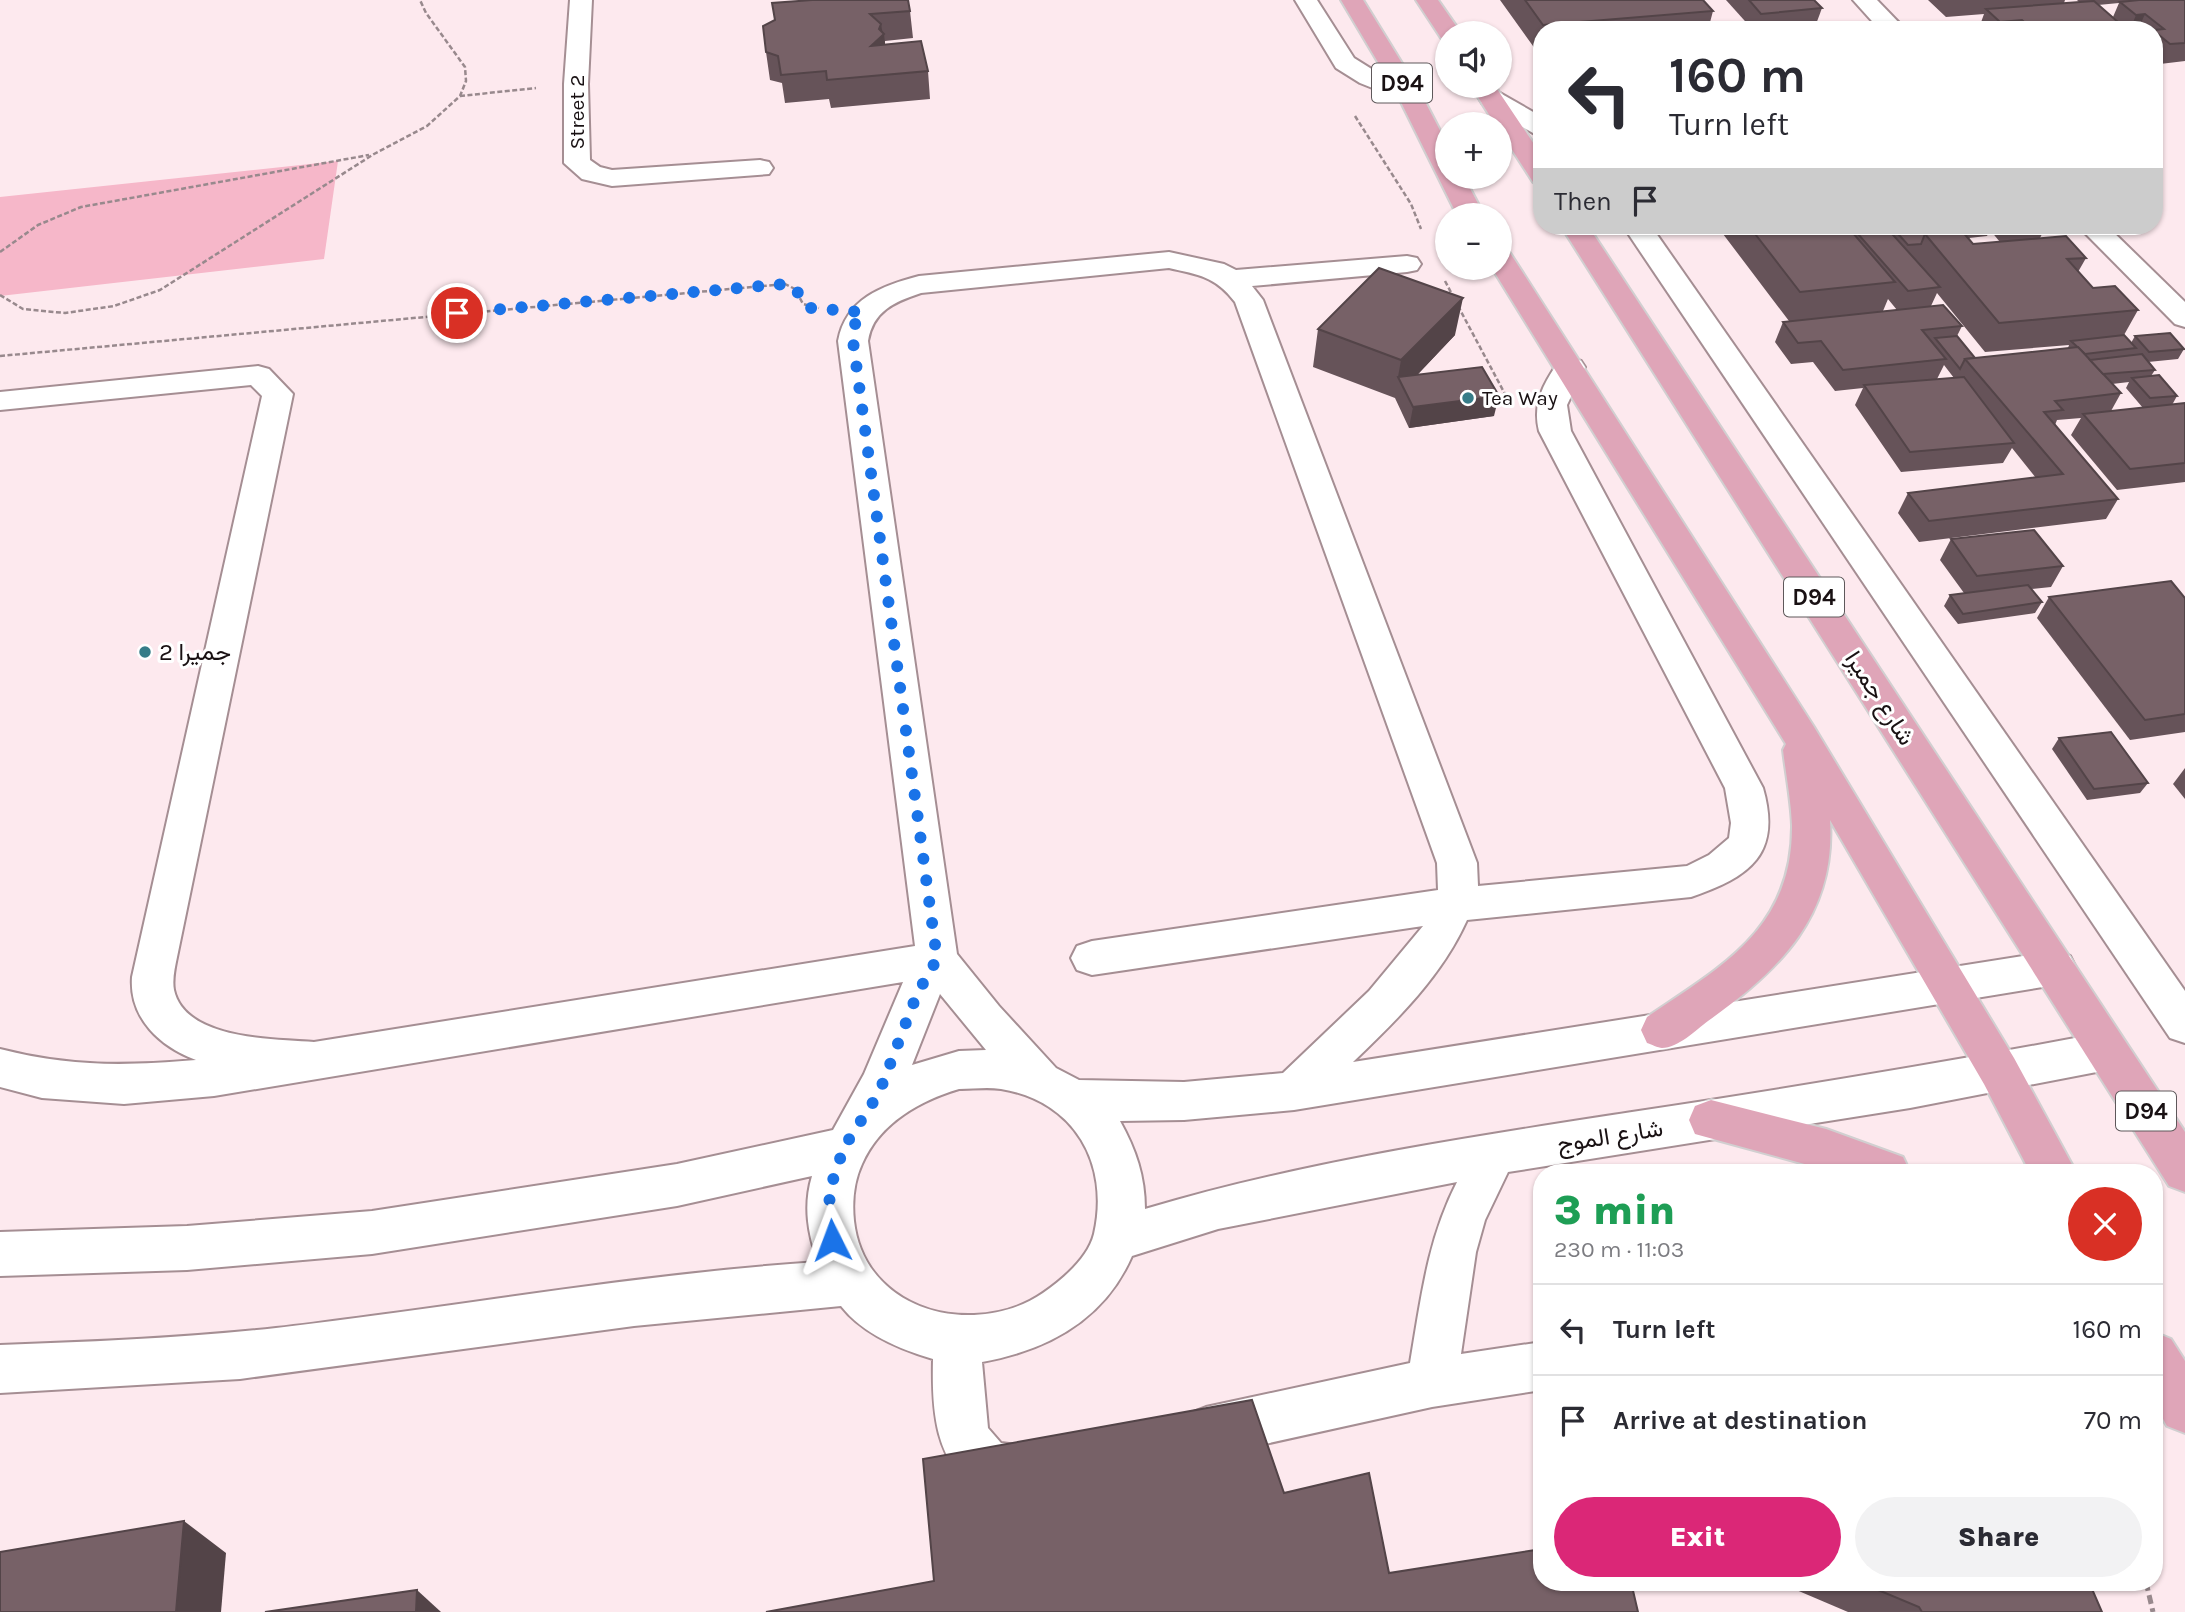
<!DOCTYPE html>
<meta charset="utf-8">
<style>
body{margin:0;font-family:Karla,Vazirmatn,sans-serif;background:#f2f2f3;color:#2b2b33;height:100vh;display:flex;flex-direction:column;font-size:26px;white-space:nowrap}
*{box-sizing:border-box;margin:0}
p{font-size:23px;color:#7c7c81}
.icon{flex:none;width:38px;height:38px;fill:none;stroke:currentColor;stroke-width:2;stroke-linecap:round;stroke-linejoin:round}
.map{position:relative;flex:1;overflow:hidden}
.panel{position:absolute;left:1533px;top:1164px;width:630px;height:427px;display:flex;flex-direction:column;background:#fff;border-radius:28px;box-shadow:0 2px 5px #0004}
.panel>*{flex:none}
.top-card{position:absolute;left:1533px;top:21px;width:630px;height:214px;border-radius:28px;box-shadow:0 2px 5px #0004;background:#fff;color:#2b2b33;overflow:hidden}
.buttons{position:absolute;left:1435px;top:21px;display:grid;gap:14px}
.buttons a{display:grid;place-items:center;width:77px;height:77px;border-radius:50%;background:#fff;box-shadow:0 2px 5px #0004;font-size:35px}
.pin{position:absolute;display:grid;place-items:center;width:60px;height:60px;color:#fff;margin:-30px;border:4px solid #fff;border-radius:50%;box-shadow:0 2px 7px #0007}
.me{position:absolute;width:77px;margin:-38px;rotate:357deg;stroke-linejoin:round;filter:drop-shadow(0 0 5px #0008)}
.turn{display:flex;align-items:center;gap:24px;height:147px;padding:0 21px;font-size:32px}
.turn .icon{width:91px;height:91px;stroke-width:2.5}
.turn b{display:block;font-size:49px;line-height:60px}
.then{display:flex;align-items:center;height:66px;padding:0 21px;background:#0003;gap:14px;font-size:26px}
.round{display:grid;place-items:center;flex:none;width:74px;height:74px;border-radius:37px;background:#f2f2f3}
.overview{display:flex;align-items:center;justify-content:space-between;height:119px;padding:0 21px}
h1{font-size:42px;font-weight:800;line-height:52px;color:#1e9e55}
.primary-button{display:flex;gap:14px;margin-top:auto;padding:14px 21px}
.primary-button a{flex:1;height:80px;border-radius:42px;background:#db2777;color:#fff;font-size:28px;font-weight:800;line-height:80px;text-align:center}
.primary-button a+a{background:#f2f2f3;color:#2b2b33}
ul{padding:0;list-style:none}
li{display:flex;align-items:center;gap:21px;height:91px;padding:0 21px;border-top:2px solid #e1e1e2}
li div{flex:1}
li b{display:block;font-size:26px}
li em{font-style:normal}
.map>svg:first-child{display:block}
</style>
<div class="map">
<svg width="2185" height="1612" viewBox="0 0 2185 1612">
<rect width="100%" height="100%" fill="#fde9ee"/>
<!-- green -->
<path fill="#f6b7c9" d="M338,161L324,259L0,296V197Z"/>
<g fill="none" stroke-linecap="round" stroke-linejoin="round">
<!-- minor casing -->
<g stroke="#a58e93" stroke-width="4">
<g id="minor">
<path d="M570,0H592L588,84L590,160L600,167L612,170L760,160L769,162L773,168L769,174L612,186L582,179L564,163V84Z"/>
<path d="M1295,0H1317L1354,58L1378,73L1418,89L1421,94L1418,99L1409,101L1400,99L1360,83L1336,68Z"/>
<path d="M1853,0H1877L1906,30H1880Z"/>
<path d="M1491,91L1500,93L1542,117V136L1533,133L1482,103L1479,98L1482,93Z"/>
<path d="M1623,226H1651L2185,991V1043L2170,1038Z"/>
<path d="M2078,226H2107L2185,302V327L2175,324Z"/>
<path d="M1169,252L1224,264L1236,270L1407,256L1417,258L1421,264L1417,270L1407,272L1252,286L1263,300L1477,863L1478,886L1687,866L1709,855L1729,838L1731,823L1725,788L1539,431C1532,403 1544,383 1559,361L1570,358L1581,361L1585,367L1567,405L1571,431L1763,788C1782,854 1750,877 1691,897L1467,920C1442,976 1397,1020 1353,1062L2055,951L2070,956L2076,968L2070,980L2055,985L1294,1110L1184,1120L1120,1121C1136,1150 1145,1176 1145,1209C1301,1162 1471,1137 1632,1112C1791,1088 1949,1062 2107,1032L2122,1038L2129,1051L2122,1064L2107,1070L1910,1108L1508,1172L1485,1220L1476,1252L1461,1354L1542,1342V1390L1432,1407L1206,1457L1188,1450L1181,1432L1188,1414L1206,1407L1410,1363C1421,1299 1427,1241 1457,1182L1218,1229L1132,1256C1104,1320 1048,1350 982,1362L988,1428L1001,1443L1017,1445L1035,1453L1043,1471L1035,1489C1016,1497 1002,1497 983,1489C933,1468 932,1405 933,1359C899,1349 863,1334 841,1306L634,1326L240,1379L0,1393V1345C92,1342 184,1338 276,1328C457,1307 636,1274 818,1262C808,1234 803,1206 812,1176L677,1206L372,1254L187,1270L0,1276V1232L187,1226L372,1211L677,1164L833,1130L864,1074L903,982L214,1096L124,1104L42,1098L0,1087V1049C70,1067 125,1066 196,1060C161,1047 129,1019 132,977L262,396L251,385L0,410V392L258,366L269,369L293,394L177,957C175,967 172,979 174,990C185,1040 274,1039 314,1042L915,946L838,341C846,299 881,286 919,276ZM1169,268C1199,275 1215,276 1235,302L1437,863L1438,890L1092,941L1077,946L1071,958L1077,970L1092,975L1423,926L1369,991L1283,1073L1184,1082L1079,1080L1056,1068L999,1006L957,954L868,341C873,311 894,302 921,293ZM940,994L986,1050L959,1051L912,1065ZM959,1089C973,1089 987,1087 1001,1089C1075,1101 1110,1164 1094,1234C1088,1258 1063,1279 1043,1293C1023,1307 998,1314 974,1315C915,1317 861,1283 854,1221C852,1202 854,1181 862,1164C880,1123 919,1101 959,1089Z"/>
</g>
</g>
<!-- major casing -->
<g stroke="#d1cfd0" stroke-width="4">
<g id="major">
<path d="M1341,0H1363L1421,94L1447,144V177H1464L1484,215H1457L1397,94Z"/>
<path d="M1416,0H1438L1461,33H1447V40L1441,38Z"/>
<path d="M1471,86H1495L1542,156V184L1533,182L1500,131V124H1495Z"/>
<path d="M1561,226H1588L2185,1132V1192L2169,1186Z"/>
<path d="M1500,251L1510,253L1514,259L1814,727L2014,1058L2076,1172H2030L1984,1084L1830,820C1836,915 1780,970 1708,1021C1696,1030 1678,1048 1662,1048C1658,1048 1651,1044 1647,1043L1641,1030L1647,1017C1722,966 1793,929 1792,825C1791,800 1786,775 1783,750L1786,744L1492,268H1500Z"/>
<path d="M1711,1100L1826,1129L1903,1157L1910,1172H1834L1695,1134L1689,1120L1695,1106Z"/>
<path d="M2154,1332L2171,1339L2185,1361V1433L2167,1426L2154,1403Z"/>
</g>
</g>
<!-- path-far2 -->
<g stroke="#98898d" stroke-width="2.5" stroke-dasharray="5 2.5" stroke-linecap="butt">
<path d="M460,96L536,88"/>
<path d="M1355,116L1411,204L1421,229"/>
<path d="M0,252L38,225L81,207L369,155"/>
<path d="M1445,281L1454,298"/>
<path d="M0,295L23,309L65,313L114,306L160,290L374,154L427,126L460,96L466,81L465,67L426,13L420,0"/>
<path d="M1458,306L1505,394"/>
<path d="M0,356L785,284L795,289L803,304L819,308"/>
</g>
<!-- path-far1 -->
<path stroke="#98898d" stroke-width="4.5" stroke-dasharray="6 3.5" stroke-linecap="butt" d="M1504,393L1508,400"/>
<!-- path -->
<path stroke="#98898d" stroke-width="5" stroke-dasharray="9 4.5" stroke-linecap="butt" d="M2146,1582L2153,1612"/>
<!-- minor -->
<use href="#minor" fill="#fff" fill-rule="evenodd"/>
<!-- major -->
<use href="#major" fill="#dfa5b8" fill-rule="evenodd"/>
</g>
<!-- wall -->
<g fill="#665359" fill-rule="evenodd">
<path d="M1500,0H1703L1713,11L1708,30H1542V53H1538Z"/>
<path d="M1726,0H1814L1822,8L1815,27L1788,30H1753Z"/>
<path d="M1928,0H2065L2064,3L2079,2L2077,0H2185V61L2160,64L2154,58V30H1980L1979,28L1984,14L1946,17ZM2119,3L2113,17L2098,5Z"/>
<path d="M910,11L913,38L885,41V44L928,71L930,99L831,108L829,99L785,103L782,83L770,80L766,52L775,20Z"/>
<path d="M1722,226H1928L1934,233L1944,232L1938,226H2039L2044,230L2040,238L2086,258L2078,272L2093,288L2138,310L2124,335L2131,343L2135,336L2184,349L2178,359L2148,362L2155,370L2151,376L2177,396L2172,405L2185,403V482L2117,490L2071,435L2081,418L2057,420L2055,425L2118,499L2106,519L1919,542L1898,513L1908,493L2036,478L2012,448L2003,463L1901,472L1855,405L1863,388L1835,391L1813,362L1791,364L1775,342L1783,322L1789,321L1720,230ZM1990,230L2000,242L1973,244L1969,238L1987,236ZM1937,293L1985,352L2069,345L2068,348L1975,358L1957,336L1962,326L1931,306ZM1888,299L1897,310L1883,311ZM1944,365L1954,378L1937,379ZM2129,382L2126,388L2143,408L2111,411L2121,393L2112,384Z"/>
<path d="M1318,329L1455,335L1417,375L1494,416L1409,428L1395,398L1313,367Z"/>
<path d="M1951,539L2063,566L2051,587L2031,589L2042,602L2035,613L1958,624L1944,606L1950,595L1964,593L1940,560Z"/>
<path d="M2049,597L2185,598V732L2130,740L2037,618Z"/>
<path d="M2059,738L2148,783L2140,793L2087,800L2052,749Z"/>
<path d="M2185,768V799L2173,784Z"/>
<path d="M1791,1582H2089L2102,1612H1848L1794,1589Z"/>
</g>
<!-- shaded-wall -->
<g fill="#534448">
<path d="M2145,14L2138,30H2130L2136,15Z"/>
<path d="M881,24L883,35L884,34L887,62L871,46Z"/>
<path d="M1463,298L1455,335L1404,389L1398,377L1401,360Z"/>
<path d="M1499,396L1494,416L1409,428L1413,407Z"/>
<path d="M184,1521L226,1553L221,1612H176Z"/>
<path d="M417,1590L441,1612H416Z"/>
</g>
<!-- building -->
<g fill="#776167" stroke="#534448" stroke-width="2">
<path d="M812,0H908L910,11L870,14L881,24L879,29L884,34L871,46L921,41L928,71L827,80L826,71L781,75L778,56L766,52L763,26L775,20L772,3Z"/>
<path d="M1525,0H1703L1713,11L1543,25Z"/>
<path d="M1749,0H1814L1822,8L1761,14Z"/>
<path d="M2139,0H2185V43L2170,44L2154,31V30L2164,29L2145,14L2136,15L2120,2Z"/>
<path d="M2094,1L2127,30H2033L2022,20L2000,22L1986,9Z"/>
<path d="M1749,226H1847L1895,282L1800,292Z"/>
<path d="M1851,226H1885L1940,287L1908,291Z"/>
<path d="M1891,226H1928L1934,233L1925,234L1921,244L1908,245Z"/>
<path d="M1953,226H1992L1957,230Z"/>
<path d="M2000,226H2039L2044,230L2008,234Z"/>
<path d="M1962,231L1973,244L2066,236L2086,258L2067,259L2093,288L2115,286L2138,310L1999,323L1925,234Z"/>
<path d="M1379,268L1463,298L1401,360L1318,329Z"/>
<path d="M1943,305L1962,326L1922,330L1946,359L1843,370L1821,341L1798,343L1783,322Z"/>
<path d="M2170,333L2184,349L2149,352L2135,336Z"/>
<path d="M2124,335L2136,348L2085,354L2071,341Z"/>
<path d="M1957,336L1975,358L1965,359L1960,369L1935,338Z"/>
<path d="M2078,347L2121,393L2055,401L2063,410L2044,412L2118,499L1929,521L1908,493L2063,474L1965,359Z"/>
<path d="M2142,354L2155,370L2103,374L2090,360Z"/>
<path d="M1482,367L1499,396L1413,407L1398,377Z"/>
<path d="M2159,375L2177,396L2150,398L2132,378Z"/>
<path d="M1964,377L2014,443L1910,452L1864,385Z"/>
<path d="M2185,403V463L2130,469L2083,414Z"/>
<path d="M2034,530L2063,566L1977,576L1951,539Z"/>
<path d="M2171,581L2185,598V714L2145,720L2049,597Z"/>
<path d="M2028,585L2042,602L1963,614L1950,595Z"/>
<path d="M2111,732L2148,783L2094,789L2059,738Z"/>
<path d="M1252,1400L1284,1493L1369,1473L1389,1573L1542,1549V1582H1631L1638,1612H766L934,1581L923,1459Z"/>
<path d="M184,1521L176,1612H0V1552Z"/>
<path d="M1859,1582H2089L2102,1612H1922L1919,1607Z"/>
<path d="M417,1590L416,1612H265Z"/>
</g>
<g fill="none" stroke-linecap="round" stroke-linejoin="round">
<!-- route -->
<path stroke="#1a73e8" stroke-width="12" stroke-dasharray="0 21.6" d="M457,313L785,284C800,287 796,293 803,304L810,308L862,312L854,326L853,341L937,959L917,994L879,1093L844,1147L829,1192L832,1240"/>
</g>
<!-- markers -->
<g fill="#367c88" stroke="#fff" stroke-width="2.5">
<circle cx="1468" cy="398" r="7"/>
<circle cx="145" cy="652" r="7"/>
</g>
<g text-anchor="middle" stroke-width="6" stroke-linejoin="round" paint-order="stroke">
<!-- far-street labels -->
<g font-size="21" fill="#191113" stroke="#fff">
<text transform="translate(577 112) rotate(-90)" y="7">Street 2</text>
</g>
<!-- far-poi labels -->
<g font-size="21" fill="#191113" stroke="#fff" text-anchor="start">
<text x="1482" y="405">Tea Way</text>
</g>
<!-- shield labels -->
<g fill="#fff" stroke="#5e585a" stroke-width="2">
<rect x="1372" y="63.5" width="60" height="39" rx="5"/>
<rect x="1784" y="577.5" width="60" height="39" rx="5"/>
<rect x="2116" y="1091.5" width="60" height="39" rx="5"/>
</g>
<g font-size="23" font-weight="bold" fill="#191113">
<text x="1402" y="91">D94</text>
<text x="1814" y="605">D94</text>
<text x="2146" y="1119">D94</text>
</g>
<!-- poi labels -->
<g font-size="24" fill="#191113" stroke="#fff" text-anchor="start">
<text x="159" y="660">جميرا 2</text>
</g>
<!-- street labels -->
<g font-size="24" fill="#191113" stroke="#fff">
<text transform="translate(1880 698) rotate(57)" y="8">شارع جميرا</text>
<text transform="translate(1610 1136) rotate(-9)" y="8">شارع الموج</text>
</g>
</g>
</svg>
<div class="buttons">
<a><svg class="icon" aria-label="sound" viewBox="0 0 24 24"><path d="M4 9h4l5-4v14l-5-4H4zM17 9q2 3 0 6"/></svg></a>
<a>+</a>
<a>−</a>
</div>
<div class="pin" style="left:457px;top:313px;background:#d93025"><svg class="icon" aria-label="arrive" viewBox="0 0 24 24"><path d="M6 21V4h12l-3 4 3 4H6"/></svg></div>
<svg class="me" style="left:832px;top:1240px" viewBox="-20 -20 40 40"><path d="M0-17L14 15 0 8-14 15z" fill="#1a73e8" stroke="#fff" stroke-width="4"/></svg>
<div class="top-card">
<div class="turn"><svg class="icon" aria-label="left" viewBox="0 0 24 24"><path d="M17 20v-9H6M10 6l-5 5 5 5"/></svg><div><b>160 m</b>Turn left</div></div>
<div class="then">Then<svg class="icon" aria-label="arrive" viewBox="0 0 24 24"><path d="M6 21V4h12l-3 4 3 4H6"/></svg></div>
</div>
<section class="panel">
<div class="overview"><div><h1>3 min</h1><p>230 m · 11:03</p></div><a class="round" style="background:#d93025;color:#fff"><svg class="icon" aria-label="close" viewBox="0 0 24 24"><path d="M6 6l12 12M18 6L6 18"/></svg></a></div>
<ul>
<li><svg class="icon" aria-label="left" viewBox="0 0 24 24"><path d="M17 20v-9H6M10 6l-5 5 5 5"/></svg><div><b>Turn left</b></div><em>160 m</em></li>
<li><svg class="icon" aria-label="arrive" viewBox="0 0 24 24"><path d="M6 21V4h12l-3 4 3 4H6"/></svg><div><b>Arrive at destination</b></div><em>70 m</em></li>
</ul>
<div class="primary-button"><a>Exit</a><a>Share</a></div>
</section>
</div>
